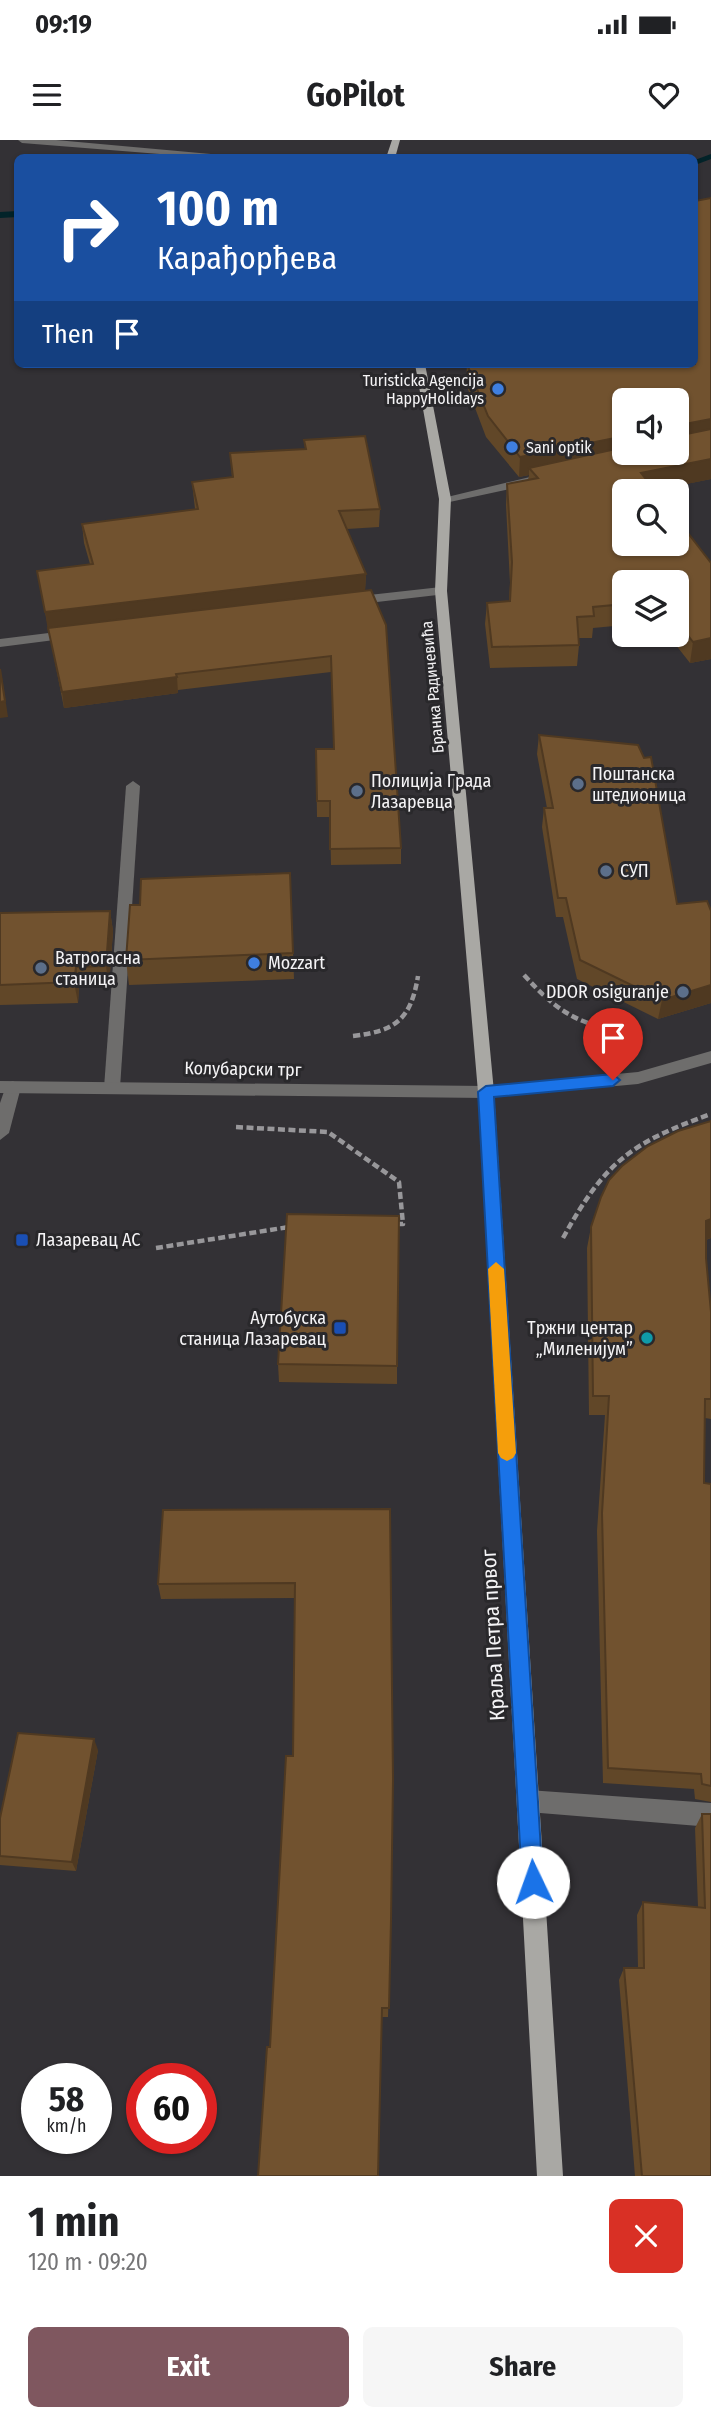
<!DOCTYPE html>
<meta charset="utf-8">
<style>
body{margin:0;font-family:"Fira Sans Condensed",sans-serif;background:#f6f6f6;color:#202124;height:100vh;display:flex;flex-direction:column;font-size:26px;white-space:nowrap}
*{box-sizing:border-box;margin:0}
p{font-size:23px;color:#757577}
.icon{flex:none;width:38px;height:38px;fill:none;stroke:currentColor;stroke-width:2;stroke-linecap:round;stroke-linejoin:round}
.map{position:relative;height:2036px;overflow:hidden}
.sheet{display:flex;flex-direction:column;background:#fff;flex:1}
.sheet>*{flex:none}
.guide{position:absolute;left:14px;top:14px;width:684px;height:214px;border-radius:10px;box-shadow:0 2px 5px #0004;background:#1a4fa0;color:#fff;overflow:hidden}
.fabs{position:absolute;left:612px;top:248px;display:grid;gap:14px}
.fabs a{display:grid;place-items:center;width:77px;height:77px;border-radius:10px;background:#fff;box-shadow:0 2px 5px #0004;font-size:35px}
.speed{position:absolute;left:21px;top:1923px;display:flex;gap:14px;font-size:35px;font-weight:700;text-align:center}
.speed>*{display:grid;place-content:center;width:91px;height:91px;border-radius:50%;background:#fff;box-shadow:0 2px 5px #0004;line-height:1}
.speed small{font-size:18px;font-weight:400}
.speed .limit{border:10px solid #d22;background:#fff;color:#111}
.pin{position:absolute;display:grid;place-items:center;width:60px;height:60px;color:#fff;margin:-72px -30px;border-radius:50% 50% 50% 0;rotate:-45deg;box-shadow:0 0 7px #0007}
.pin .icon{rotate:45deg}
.me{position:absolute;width:77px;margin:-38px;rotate:357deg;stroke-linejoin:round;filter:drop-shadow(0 0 5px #0008)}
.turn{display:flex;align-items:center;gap:24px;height:147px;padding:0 28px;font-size:32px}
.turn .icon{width:91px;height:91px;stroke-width:2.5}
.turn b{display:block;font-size:49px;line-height:60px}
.then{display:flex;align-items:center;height:66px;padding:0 28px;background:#0003;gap:14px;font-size:26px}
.round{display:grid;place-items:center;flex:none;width:74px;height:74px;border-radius:10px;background:#f6f6f6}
.head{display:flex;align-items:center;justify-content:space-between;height:119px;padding:0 28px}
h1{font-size:42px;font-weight:700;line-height:52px}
.action{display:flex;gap:14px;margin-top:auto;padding:14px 28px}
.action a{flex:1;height:80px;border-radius:10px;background:#7f575f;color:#fff;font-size:28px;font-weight:700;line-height:80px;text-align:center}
.action a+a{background:#f6f6f6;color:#202124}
.status{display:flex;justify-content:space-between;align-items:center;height:49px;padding:0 35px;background:#fff;direction:ltr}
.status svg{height:19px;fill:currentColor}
header{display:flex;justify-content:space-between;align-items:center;height:91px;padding:0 28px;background:#fff;font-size:32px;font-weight:700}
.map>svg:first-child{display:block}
</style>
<div class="status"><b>09:19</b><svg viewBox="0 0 49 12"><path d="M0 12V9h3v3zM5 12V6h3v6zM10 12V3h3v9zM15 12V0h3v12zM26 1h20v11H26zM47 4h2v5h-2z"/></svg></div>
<header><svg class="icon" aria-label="menu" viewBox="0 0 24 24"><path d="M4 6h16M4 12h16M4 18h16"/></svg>GoPilot<svg class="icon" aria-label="heart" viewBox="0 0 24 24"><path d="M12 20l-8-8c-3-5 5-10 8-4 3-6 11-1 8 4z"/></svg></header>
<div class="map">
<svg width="711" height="2036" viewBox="0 0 711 2036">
<rect width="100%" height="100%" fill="#333135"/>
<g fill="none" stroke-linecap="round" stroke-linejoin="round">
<!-- stream -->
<g fill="#022329" fill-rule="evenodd">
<path d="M711,14V19L695,25V20Z"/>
<path d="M18,71V77L0,78V72Z"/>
</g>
<!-- path -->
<g stroke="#98979a" stroke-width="4.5" stroke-dasharray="7 3.5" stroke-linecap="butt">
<path d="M524,835C555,869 574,883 620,891"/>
<path d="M353,896C396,891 411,879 418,836"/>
<path d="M236,987L328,992L399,1042L403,1084H396"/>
<path d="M563,1098C605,1022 630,1003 711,974"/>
<path d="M156,1108L289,1087"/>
</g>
<!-- service -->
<g fill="#6e6d6c" fill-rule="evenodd">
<path d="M18,0H56L255,18H210L22,3Z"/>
<path d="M133,641L140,646L120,948L112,954L104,948L126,646Z"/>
<path d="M13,941L21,947L9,993L0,1000V963L7,943Z"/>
<path d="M528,1650L711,1663V1687L528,1672L520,1669L517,1661L520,1653Z"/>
</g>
<!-- minor -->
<g fill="#6e6d6c" fill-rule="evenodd">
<path d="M441,447L447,451L446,454L351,465L345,461L351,457Z"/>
<path d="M73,490L80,494L78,497L0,507V499Z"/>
<path d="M711,911V923L638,944L486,958L478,952L486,946L638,932Z"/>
</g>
<!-- tertiary -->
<g fill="#6e6d6c" fill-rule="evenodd">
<path d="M530,337L536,341L534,344L445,363L439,359Z"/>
<path d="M0,941L486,946L494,952L486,958L0,953Z"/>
</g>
<!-- primary -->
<g fill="#a9a8a4" fill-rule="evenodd">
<path d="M392,0H400L395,18H386Z"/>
<path d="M415,224H425L451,359L447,451L494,952L563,2036H537L478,952L435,451L439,359Z"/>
</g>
</g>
<!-- wall -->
<g fill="#614728" fill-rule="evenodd">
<path d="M467,224H695L711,339L655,350L711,423V519L690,523L668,495H677V443H625V485L593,488L592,498H579V505L577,526L490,528L485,484L487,463L509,461L510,443L506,365L507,344L528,340L529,335L519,337L486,297L466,244ZM677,261V313H625Z"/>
<path d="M304,300L380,369L379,387L347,389L366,434L365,450L401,708V724L331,725L330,677H317L316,609H334L331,532L178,550V553L64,568L37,431L90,424L84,403L82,384L195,369L192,342L232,337L230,313L305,309Z"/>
<path d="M539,595L677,764L711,771V863L658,879L577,839L563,777H556L542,687L544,668H547L537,614Z"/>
<path d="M290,733L294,839L129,845L126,820L140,765Z"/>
<path d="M110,771L113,791L109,846L79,847L78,863L0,865V773Z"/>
<path d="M711,981V1098L706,1100V1118L711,1172V1279L705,1278L704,1343L711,1344V1662L695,1659L694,1649L603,1643L597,1391L605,1275H589L587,1108L591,1087Z"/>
<path d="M278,1224L397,1226V1244L279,1242Z"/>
<path d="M390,1369L391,1780L388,1877H382L293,1616L295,1458L161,1459L158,1444Z"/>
<path d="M98,1610L76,1731L0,1725V1678Z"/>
<path d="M702,1674L711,2036H635L619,1840L624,1828H638L637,1775L643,1762L698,1767L695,1688Z"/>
</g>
<!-- shaded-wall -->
<g fill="#4f3921">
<path d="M711,279V297L677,305V292L680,285Z"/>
<path d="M625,296V313L529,328V335L519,337L520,317Z"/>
<path d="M711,319V339L648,352L641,333Z"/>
<path d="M366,434L365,453L48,491L45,472Z"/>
<path d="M711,498V519L690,523L693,502Z"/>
<path d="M2,537L8,577L0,578V562Z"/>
<path d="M177,537L178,553L64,568L62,552Z"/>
<path d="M110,771L113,791L109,846L106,826Z"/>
<path d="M76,827L79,847L78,863L74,842Z"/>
<path d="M711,845V863L658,879L662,860Z"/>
<path d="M711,1079V1098L700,1101L706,1081Z"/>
<path d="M94,1599L98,1610L76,1731L72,1722Z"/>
</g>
<!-- building -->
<g fill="#71522f" stroke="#4f3921" stroke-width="2">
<path d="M711,58V279L680,285L677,290V261H625V296L520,317L488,276L467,224H695V61Z"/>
<path d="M711,289V319L641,333L656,352H625V404H677V379L711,423V498L693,502L677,481V443H625V464L593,467L594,476L577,477L579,505L492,507L487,463L510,461L512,422L507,344L538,338L529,328L625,307V313H677V296Z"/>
<path d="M365,296L380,369L339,371L366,434L45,472L37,431L93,424L82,384L198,369L192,342L233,337L230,313L306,309L304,300Z"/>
<path d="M371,450L386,485L401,708L330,709V661H317L316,609H334L331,516L176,534L177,537L62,552L48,488Z"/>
<path d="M0,529L5,561L0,562Z"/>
<path d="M539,595L638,605L644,618L651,617L677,764L707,761L711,771V845L662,860L580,820L566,758H558L544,668H553Z"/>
<path d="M290,733L293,813L126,820L130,765H140L141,739Z"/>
<path d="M110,771L106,826L76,827L74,842L0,845V773Z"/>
<path d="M711,981V1079L706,1081V1118L711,1172V1259H705L704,1343L711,1344V1646L702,1644L701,1634L608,1628L602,1373L609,1256H593L591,1087L601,1057L609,1040L622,1026L648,1006L678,991Z"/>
<path d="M287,1074L399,1076L397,1226L278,1224Z"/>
<path d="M390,1369L393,1639L391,1780L389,1868H382L378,2036H258L267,1907H270L286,1616H293L295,1443L158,1444L163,1370Z"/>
<path d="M18,1593L94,1599L72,1722L0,1716V1678Z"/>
<path d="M702,1674H711V2036H642L624,1828H644L643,1762L705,1768Z"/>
</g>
<!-- route -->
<path fill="#1a73e8" stroke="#114b97" stroke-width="2" d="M613,934L620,940L613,946L494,957L543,1742L540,1749L533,1752L525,1749L522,1742L478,952L486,946Z"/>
<!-- slow -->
<path fill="#f59e0b" d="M496,1122L504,1129L516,1313L513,1318L507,1321L501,1318L498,1313L488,1129Z"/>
<!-- markers -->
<g fill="#3f7fe0" stroke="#29282b" stroke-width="2.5">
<circle cx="498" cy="249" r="7"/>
<circle cx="512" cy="307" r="7"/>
<circle cx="254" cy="823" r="7"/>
</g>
<g fill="#5c6f8a" stroke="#29282b" stroke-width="2.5">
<circle cx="578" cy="644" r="7"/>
<circle cx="357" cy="651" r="7"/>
<circle cx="606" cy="731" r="7"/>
<circle cx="41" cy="828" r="7"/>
<circle cx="683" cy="852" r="7"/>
</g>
<g fill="#1a4fb4" stroke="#29282b" stroke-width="2.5">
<rect x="15" y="1093" width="14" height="14" rx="3.5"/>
<rect x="333" y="1181" width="14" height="14" rx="3.5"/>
</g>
<circle fill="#0f9aa8" stroke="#29282b" stroke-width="2.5" cx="647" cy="1198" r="7"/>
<g text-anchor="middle" stroke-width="6" stroke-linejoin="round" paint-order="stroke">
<!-- far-poi labels -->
<g font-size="16" fill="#f5f4f6" stroke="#29282b" text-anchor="end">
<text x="484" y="246">Turisticka Agencija<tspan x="484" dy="18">HappyHolidays</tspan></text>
<text x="526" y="313" text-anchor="start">Sani optik</text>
</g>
<!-- far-street labels -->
<g font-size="16" fill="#f5f4f6" stroke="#29282b">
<text transform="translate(432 547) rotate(-95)" y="6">Бранка Радичевића</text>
</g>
<!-- poi labels -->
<g font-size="18" fill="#f5f4f6" stroke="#29282b" text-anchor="start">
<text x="592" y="640">Поштанска<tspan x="592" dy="21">штедионица</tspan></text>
<text x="371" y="647">Полиција Града<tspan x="371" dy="21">Лазаревца</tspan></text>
<text x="620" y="737">СУП</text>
<text x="55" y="824">Ватрогасна<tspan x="55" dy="21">станица</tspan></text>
<text x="268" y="829">Mozzart</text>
<text x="669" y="858" text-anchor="end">DDOR osiguranje</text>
<text x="36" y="1106">Лазаревац АС</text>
<text x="326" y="1184" text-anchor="end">Аутобуска<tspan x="326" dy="21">станица Лазаревац</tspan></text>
<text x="633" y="1194" text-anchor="end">Тржни центар<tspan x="633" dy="21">„Миленијум”</tspan></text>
</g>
<!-- street labels -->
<g font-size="18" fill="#f5f4f6" stroke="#29282b">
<text transform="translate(243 929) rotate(1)" y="6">Колубарски трг</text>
</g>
<!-- near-street labels -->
<g font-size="21" fill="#f5f4f6" stroke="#29282b">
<text transform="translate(493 1495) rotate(-93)" y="7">Краља Петра првог</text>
</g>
</g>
</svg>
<div class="fabs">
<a><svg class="icon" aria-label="sound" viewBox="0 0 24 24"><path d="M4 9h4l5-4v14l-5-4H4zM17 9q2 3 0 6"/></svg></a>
<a><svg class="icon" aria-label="search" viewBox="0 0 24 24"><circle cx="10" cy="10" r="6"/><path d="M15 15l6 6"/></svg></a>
<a><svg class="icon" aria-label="layers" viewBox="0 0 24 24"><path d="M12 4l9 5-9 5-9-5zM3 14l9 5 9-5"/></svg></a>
</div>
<div class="speed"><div>58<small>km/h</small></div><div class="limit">60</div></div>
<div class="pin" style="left:613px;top:940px;background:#d93025"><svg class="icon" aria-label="arrive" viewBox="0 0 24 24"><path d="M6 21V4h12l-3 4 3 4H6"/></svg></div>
<svg class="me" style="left:533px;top:1742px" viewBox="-20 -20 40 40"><circle r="19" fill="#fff"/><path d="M0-13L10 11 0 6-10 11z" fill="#1a73e8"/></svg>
<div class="guide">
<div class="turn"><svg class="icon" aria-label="right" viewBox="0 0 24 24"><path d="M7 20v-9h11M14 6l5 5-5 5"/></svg><div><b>100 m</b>Карађорђева</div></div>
<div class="then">Then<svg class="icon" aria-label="arrive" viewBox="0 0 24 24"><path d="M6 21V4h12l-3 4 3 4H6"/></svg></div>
</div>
</div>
<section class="sheet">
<div class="head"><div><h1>1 min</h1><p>120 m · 09:20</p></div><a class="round" style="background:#d93025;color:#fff"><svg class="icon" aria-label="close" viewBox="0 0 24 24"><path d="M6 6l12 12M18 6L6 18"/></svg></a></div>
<div class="action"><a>Exit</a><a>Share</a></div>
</section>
